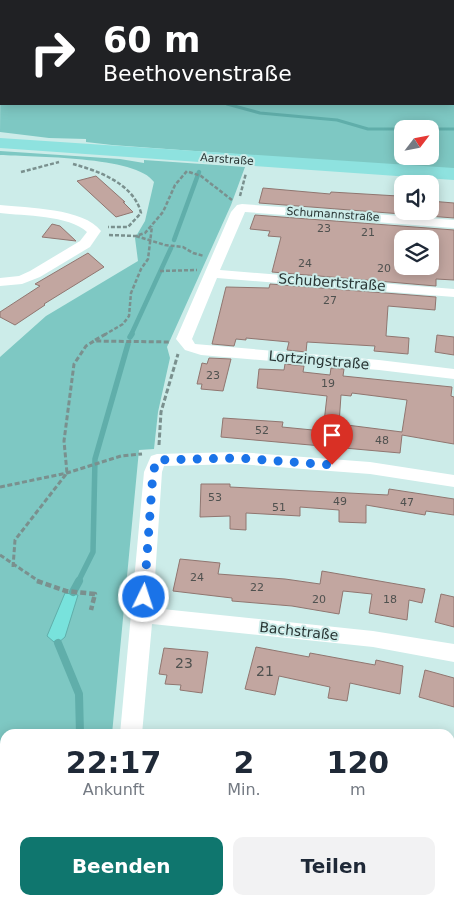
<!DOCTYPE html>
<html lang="de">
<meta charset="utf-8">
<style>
body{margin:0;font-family:"DejaVu Sans",sans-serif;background:#f2f2f3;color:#1f2937;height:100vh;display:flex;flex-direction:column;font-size:19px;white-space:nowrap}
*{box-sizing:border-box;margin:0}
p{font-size:16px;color:#747a83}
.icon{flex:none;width:28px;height:28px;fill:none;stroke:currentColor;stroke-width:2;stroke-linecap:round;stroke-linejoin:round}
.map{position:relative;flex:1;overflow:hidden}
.side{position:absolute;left:0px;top:729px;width:455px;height:176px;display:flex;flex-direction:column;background:#fff;border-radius:15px 15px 0 0;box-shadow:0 2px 12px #0003}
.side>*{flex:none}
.hud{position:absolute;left:0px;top:0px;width:455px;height:105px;box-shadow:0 2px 12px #0003;background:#202124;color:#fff;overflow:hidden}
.needle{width:32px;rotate:58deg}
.fabs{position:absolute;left:394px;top:120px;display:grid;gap:10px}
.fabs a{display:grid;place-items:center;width:45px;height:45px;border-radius:10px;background:#fff;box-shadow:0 2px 12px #0003;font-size:25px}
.pin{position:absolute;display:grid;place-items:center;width:42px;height:42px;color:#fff;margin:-51px -21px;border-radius:50% 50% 50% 0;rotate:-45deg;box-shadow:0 0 5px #0007}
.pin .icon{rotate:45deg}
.me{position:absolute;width:55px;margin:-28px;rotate:4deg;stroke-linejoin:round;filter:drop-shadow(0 0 4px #0008)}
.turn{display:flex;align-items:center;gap:18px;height:105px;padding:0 20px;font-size:22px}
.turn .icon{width:65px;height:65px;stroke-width:2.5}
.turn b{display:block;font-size:35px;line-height:42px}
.eta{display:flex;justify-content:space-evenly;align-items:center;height:85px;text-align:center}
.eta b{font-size:30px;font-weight:700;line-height:35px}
.button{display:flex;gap:10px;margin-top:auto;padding:10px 20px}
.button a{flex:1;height:58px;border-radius:10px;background:#0f766e;color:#fff;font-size:20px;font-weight:700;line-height:58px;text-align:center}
.button a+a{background:#f2f2f3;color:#1f2937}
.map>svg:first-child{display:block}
</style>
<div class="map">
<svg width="454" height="904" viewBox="0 0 454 904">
<rect width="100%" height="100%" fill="#ccece9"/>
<!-- green -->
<g fill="#7ec8c3" fill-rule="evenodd">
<path d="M343,0H454V170L112,145L86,142V139L49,138L0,132L1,19V104H454V1ZM402,129H430V156H402Z"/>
<path d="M0,151L120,159L144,163V160L245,167L231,205L167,347L170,358L158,412L154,449L139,450L112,734H5V900H96V904H0V357L46,316L138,261L135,238L145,221L154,182C137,156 32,157 0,155Z"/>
</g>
<!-- water -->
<path fill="#78e2dc" stroke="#60aeaa" d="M65,593L78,595L65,637L58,643L54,642L47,636Z"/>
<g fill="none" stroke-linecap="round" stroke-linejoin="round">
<!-- stream-far3 -->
<path stroke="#60aeaa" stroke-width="3" d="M227,104L260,113L337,120L368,129H454"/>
<!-- stream-far2 -->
<g stroke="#60aeaa" stroke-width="4.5">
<path d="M174,240L199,172"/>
<path d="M131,335L171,248"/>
</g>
<!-- stream-far1 -->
<g stroke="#60aeaa" stroke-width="5.5">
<path d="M130,337L132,334"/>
<path d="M78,582L93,552L95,459L128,344"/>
</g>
<!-- stream -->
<g stroke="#60aeaa" stroke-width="8">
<path d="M73,592L79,581"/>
<path d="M58,643L79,694L80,734"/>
<path d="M69,904L70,900"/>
</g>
</g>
<!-- building -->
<g fill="#c2a6a0" stroke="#907670" fill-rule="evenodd">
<path d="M96,176L125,202H123L133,212L116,217L77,181Z"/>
<path d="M263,188L330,194L331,192L398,196L397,211H430V201L454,203V218L259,203Z"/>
<path d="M255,215L454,230V280L436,279V286L272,272L281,237L268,236L270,231L250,229ZM402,239H430V266H402Z"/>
<path d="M52,224L60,226L76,241L42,237Z"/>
<path d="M88,253L104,267L44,304L45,305L15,325L0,317V312L40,286L35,284Z"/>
<path d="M270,284L436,297L435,310L388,306L386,336L409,338L408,354L374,351L375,346L307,342L306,352L287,350L289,342L246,338V340L236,339L234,346L212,344L226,287L269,288Z"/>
<path d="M437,335L454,337V355L435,352Z"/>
<path d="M209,358L231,359L223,391L201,389L202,384H197L202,363L207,364Z"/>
<path d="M285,364L304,366L303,372L330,375L331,368L344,369L343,376L452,387L451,396L454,397V444L402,435L400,453L221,437L223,418L283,422L282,427L323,431L327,396L257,388L259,369L284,370ZM352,393L407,400L402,432L339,424L341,395L351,396Z"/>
<path d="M201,484H230V487L388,495L389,489L454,499V515L426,511L425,515L366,505V523L339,522V510L300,507V516L246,513V530L230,529V516L200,517Z"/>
<path d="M180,559L220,563L218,574L285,579L320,584L322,571L425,589L422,603L409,600L407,620L369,613L372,594L343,591L339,614L292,606L232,601V598L173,591Z"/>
<path d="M441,594L454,597V627L435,622Z"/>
<path d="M256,647L309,657L310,653L375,665L376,660L403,666L400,694L350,683L347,701L328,698L330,687L279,676L275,695L245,689Z"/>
<path d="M164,648L208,652L202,693L180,690L181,685L165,684L167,675L159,674Z"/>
<path d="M425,670L454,678V707L419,697Z"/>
</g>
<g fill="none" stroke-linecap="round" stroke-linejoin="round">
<!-- path-far2 -->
<g stroke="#7a908e" stroke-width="2.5" stroke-dasharray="4 2" stroke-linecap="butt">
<path d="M73,164C99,171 134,184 141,213L128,227H108"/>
<path d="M21,172L59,162"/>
<path d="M189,172L201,176L232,200"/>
<path d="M240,196L246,173"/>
<path d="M109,235L136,236L145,233L163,212L175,185L187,171"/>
<path d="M136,236L165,245L183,247L193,253L204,256"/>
<path d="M160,271L197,270"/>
<path d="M104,335L123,324L129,316L131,293L141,269L148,259L152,226"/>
</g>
<!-- path-far1 -->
<g stroke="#7a908e" stroke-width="3" stroke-dasharray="5 2.5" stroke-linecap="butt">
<path d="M95,340L106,334"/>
<path d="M159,445L161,412L178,354"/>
<path d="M0,487L67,473L121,456L142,454"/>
<path d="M0,555L40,582"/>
<path d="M13,567L15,540L67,473L64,441L74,364L86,346L94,341L171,342"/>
</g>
<!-- path -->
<path stroke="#7a908e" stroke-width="4.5" stroke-dasharray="6 3" stroke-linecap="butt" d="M37,581L66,591L95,594L91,610"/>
<!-- minor -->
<g fill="#fff" fill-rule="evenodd">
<rect x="0" y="15" width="1" height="6"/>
<path d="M242,204L454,220V228L245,212L220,270L454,289V297L217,278L192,339L195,344L379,360L454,369V379L379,370L201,355L185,350L176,339L231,212L237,205Z"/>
<path d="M0,205C27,208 84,208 101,231L90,247L40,277L22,284L0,286V278L19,276L30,271L80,241L87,232C69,215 24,216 0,213Z"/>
<path d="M238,452L370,462L454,475V487L370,474L238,464L164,466L162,472L153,608L373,631L454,644V662L373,647L152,624L142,734H120L144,472L151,456L157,454Z"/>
<path d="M450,859L454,860V884L450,883Z"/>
<rect x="102" y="900" width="26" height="4"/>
</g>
<!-- primary -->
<path fill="#8ee2df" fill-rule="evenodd" d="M0,138L454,168V180L0,148Z"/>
</g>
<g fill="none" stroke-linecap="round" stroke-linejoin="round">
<!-- route -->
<path stroke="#1a73e8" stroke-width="9" stroke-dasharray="0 16.2" d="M144,597L153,472L157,460L238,458L332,465"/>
</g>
<g text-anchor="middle" stroke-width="4" stroke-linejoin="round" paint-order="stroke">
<!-- far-street labels -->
<g font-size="11" fill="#293534" stroke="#ccece9">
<text transform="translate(227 159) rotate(4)" y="4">Aarstraße</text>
<text transform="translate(333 214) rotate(4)" y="4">Schumannstraße</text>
</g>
<!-- number labels -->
<g font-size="11" fill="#4f514f">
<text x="324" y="232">23</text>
<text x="368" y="236">21</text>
<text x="305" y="267">24</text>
<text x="384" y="272">20</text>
<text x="330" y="304">27</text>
<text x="213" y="379">23</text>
<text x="328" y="387">19</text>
<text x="262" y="434">52</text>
<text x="382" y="444">48</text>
<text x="215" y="501">53</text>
<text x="340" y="505">49</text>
<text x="407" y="506">47</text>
<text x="279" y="511">51</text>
<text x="197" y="581">24</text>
<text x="257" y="591">22</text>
<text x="319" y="603">20</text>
<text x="390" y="603">18</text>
</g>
<!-- street labels -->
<g font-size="14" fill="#293534" stroke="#ccece9">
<text transform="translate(332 282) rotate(4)" y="5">Schubertstraße</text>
<text transform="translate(319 360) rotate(5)" y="5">Lortzingstraße</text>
<text transform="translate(299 631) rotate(6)" y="5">Bachstraße</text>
</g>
<!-- near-number labels -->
<g font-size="14" fill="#4f514f">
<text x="184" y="668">23</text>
<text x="265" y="676">21</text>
</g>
</g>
</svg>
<div class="fabs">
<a><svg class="needle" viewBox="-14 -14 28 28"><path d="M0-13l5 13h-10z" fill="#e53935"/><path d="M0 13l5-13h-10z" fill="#747a83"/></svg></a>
<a><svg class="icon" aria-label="sound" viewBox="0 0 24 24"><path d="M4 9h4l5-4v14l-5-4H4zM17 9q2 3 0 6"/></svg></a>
<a><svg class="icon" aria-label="layers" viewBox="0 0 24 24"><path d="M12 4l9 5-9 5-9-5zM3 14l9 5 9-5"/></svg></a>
</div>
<div class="pin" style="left:332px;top:465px;background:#d93025"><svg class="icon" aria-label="arrive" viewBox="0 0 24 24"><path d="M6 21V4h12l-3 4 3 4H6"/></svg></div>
<svg class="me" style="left:144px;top:597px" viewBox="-20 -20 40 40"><circle r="17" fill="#1a73e8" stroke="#fff" stroke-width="3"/><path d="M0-11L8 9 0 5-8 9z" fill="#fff"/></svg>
<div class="hud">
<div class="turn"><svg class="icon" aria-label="right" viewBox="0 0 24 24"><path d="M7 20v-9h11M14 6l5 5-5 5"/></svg><div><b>60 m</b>Beethovenstraße</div></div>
</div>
<section class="side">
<div class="eta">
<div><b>22:17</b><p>Ankunft</p></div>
<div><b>2</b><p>Min.</p></div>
<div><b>120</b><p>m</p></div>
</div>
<div class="button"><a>Beenden</a><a>Teilen</a></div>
</section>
</div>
